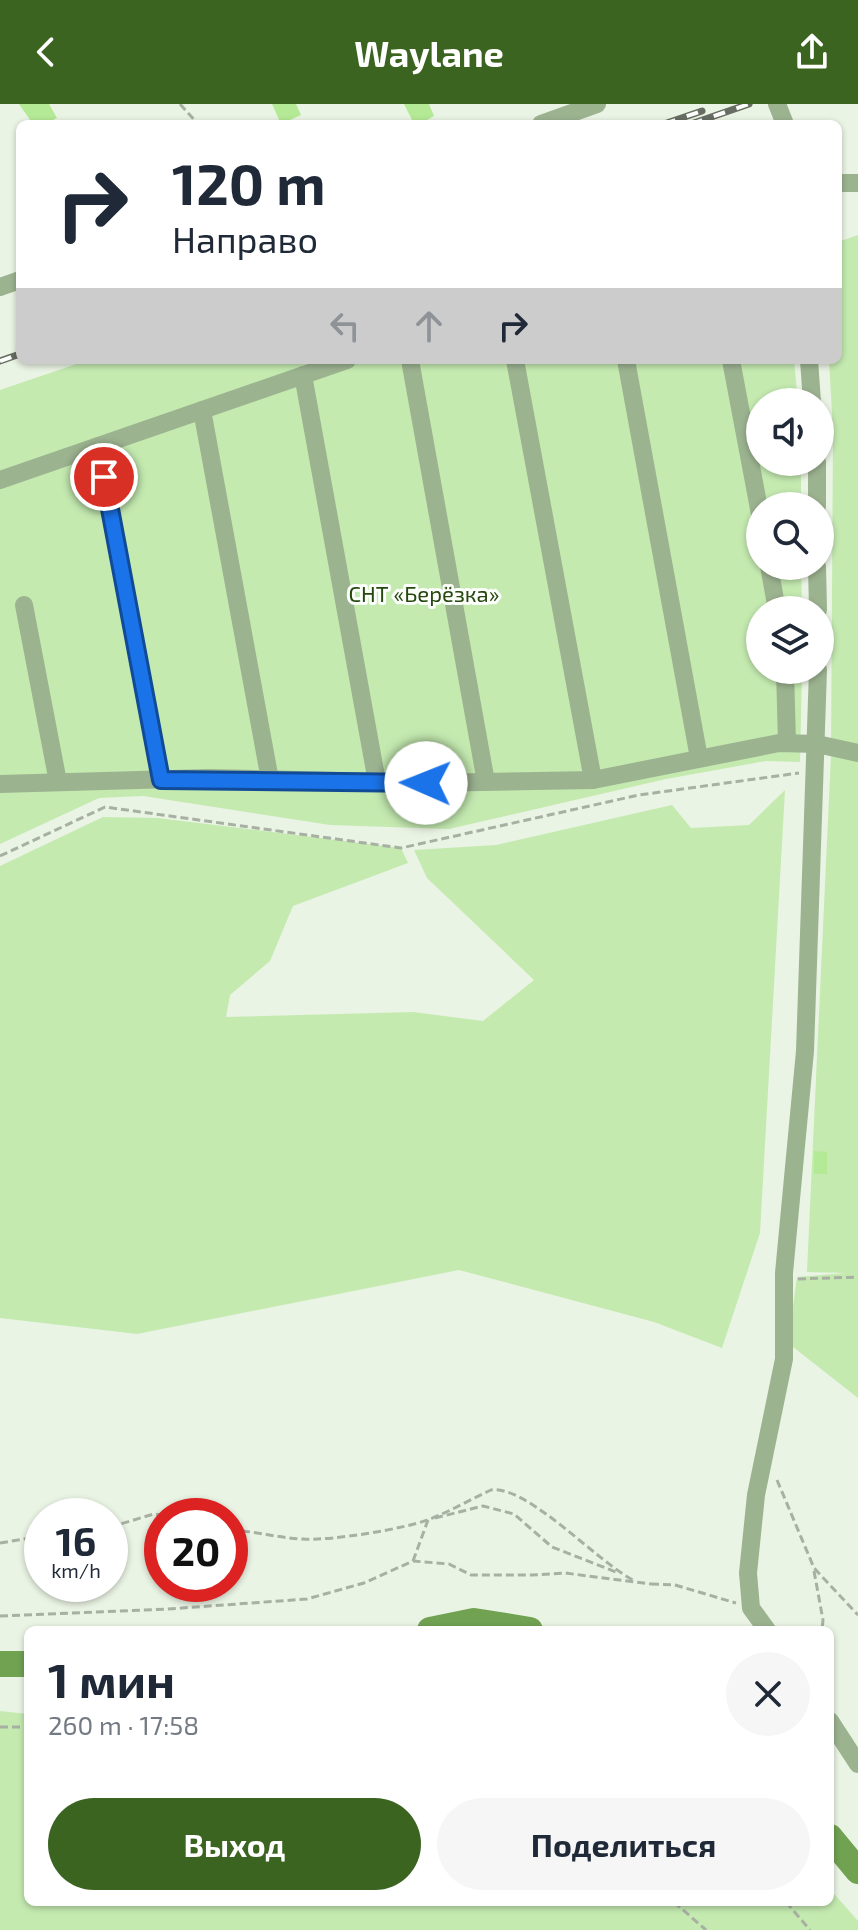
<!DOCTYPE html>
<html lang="ru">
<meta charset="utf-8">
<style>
body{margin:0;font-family:"Exo 2",sans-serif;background:#f6f6f7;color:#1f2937;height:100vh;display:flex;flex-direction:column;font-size:30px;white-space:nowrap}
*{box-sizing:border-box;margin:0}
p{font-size:26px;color:#747a83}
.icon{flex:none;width:44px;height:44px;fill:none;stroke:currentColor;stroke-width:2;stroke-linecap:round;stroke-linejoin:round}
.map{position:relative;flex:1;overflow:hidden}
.details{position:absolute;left:24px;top:1522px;width:810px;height:280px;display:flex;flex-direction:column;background:#fff;border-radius:12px;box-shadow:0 2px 6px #0004}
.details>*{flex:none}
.hud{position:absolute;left:16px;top:16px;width:826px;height:244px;border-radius:12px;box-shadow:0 2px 6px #0004;background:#fff;color:#1f2937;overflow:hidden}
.fabs{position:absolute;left:746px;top:284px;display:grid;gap:16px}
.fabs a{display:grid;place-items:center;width:88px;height:88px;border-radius:50%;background:#fff;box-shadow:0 2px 6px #0004;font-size:40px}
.speed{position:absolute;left:24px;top:1394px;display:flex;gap:16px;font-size:40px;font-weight:700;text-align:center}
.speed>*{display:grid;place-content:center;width:104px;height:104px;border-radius:50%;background:#fff;box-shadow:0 2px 6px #0004;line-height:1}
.speed small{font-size:20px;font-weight:400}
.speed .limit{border:12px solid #d22;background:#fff;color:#111}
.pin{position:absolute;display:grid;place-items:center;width:68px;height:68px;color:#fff;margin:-34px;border:4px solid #fff;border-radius:50%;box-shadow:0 2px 8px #0007}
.me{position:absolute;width:88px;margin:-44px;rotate:271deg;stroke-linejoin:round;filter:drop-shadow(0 0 6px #0008)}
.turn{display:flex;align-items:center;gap:28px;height:168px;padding:0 24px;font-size:36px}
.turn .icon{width:104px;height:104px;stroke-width:2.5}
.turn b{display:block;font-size:56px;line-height:68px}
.lanes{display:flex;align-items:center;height:76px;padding:0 24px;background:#0003;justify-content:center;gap:40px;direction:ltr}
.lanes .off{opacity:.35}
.round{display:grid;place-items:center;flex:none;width:84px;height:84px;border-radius:42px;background:#f6f6f7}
.head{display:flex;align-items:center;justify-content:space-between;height:136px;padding:0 24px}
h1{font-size:48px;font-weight:700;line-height:60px}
.primary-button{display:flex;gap:16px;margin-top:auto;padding:16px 24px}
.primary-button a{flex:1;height:92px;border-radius:48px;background:#3b6420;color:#fff;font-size:32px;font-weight:700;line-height:92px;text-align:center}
.primary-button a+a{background:#f6f6f7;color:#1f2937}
header{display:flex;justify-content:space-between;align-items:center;height:104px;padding:0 24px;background:#3b6420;color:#fff;font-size:36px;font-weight:700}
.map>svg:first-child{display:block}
</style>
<header><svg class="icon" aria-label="back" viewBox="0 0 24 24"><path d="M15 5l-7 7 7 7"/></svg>Waylane<svg class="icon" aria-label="share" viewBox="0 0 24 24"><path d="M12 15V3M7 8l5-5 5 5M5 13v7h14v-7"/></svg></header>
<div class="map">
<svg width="858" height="1826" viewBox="0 0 858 1826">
<rect width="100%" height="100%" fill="#eaf4e4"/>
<!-- green -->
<g fill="#c4eab0">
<path d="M858,131V1294L788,1239L797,1173L846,1169L807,1168L831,651L833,327L829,256H838V138Z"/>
<path d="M88,256H794L798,298H760V358H801V402H760V462H801L802,506H760V566H802L800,658L766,657L666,675L449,725L330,721L143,692L99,694L0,740V286Z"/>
<path d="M785,686L760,1129L722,1244L654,1218L459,1166L137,1230L0,1214V762L103,713L158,714L401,744L408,759L293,802L270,857L230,891L226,913L413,908L483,917L534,876L427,774L414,746L496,741L672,701L691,724L749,721Z"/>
<path d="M0,1607L28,1610V1798H830V1785L858,1817V1826H0Z"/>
</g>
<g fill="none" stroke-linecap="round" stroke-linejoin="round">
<!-- river -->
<g stroke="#70a252" stroke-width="26">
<path d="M430,1526L474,1517L530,1526"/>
<path d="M0,1560H28"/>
<path d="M830,1733L858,1767"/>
</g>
</g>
<!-- building -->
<g fill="#b4e996">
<path d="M19,0H49L57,14L44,20H33Z"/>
<path d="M272,0H296L301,11L281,20Z"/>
<path d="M404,0H429L434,12L420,20H414Z"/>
<path d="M814,1047L827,1048V1070H814Z"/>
</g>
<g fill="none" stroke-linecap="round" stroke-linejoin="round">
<!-- path -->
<g stroke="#a8b0a4" stroke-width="3" stroke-dasharray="8 4" stroke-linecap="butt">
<path d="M180,0L198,20"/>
<path d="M0,752L105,703L401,744L639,691L799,669"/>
<path d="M798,1175L858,1173"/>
<path d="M777,1376L814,1464L858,1511"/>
<path d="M435,1414L483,1402L514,1410L552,1443L616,1468"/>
<path d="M110,1423L154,1410L166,1412"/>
<path d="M230,1426C255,1427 278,1434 303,1435C330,1437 405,1425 430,1415C451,1407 471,1395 491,1386C528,1381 598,1459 635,1477"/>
<path d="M0,1439L42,1432"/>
<path d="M413,1457L428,1416"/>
<path d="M814,1467L823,1516L822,1526"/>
<path d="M651,1480L675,1481L736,1499"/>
<path d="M0,1512L168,1505L307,1495L364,1479L413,1457L449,1460L471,1471H532L565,1469L651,1480"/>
<path d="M0,1623H28"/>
<path d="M674,1798L706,1826"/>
<path d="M786,1798L810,1826"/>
</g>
<!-- minor -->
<g stroke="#9cb390" stroke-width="18">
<path d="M777,0L785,20"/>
<path d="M541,20L597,0"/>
<path d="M838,79H858"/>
<path d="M0,183L20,176"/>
<path d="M410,256L486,678"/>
<path d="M515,256L593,676"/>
<path d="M626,256L699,654"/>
<path d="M731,256L760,410"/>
<path d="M809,256L812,298"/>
<path d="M303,271L377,678"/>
<path d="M202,306L270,676"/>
<path d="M98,342L161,676"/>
<path d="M817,358V402"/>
<path d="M0,376L347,256"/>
<path d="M769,462L777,506"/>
<path d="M817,462L818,506"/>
<path d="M24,501L58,678"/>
<path d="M785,566L787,639"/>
<path d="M0,680L208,674L426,679L593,676L779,639L817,640L858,649"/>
<path d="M767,1526L751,1504L748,1469L756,1391L784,1255V1169L805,947L818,566"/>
<path d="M830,1617L858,1660"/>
</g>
<!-- rail casing -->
<g stroke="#676d63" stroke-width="7">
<g id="rail">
<path d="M664,20L702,7"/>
<path d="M691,20L749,0"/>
<path d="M0,257L20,250"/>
</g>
</g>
<!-- rail -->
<use href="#rail" stroke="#fcfefb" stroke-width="4" stroke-dasharray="12" stroke-linecap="butt"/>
</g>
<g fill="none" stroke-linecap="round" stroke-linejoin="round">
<!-- route casing -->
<g stroke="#114b97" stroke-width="20">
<path id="route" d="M104,373L161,676L426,679"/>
</g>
<!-- route -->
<use href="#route" stroke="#1a73e8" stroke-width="14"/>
</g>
<g text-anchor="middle" stroke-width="6" stroke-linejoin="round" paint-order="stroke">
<!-- park labels -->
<g font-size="22" fill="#26470e" stroke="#fcfefb">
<text x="424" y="498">СНТ «Берёзка»</text>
</g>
</g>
</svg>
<div class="fabs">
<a><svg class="icon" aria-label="sound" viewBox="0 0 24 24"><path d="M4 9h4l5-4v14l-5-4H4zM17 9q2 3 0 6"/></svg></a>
<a><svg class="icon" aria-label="search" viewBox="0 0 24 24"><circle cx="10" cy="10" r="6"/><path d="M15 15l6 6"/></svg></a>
<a><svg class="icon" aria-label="layers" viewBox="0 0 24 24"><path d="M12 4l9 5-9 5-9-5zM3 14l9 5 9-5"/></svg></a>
</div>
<div class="speed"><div>16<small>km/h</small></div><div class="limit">20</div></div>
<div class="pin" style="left:104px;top:373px;background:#d93025"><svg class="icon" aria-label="arrive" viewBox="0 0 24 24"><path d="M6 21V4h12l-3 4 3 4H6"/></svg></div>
<svg class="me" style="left:426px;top:679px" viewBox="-20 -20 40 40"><circle r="19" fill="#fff"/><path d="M0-13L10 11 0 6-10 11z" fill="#1a73e8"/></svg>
<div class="hud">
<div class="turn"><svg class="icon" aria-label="right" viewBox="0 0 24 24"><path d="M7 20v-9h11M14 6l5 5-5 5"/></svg><div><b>120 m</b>Направо</div></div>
<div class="lanes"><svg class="icon off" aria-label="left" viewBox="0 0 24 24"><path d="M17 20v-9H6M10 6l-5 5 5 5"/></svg><svg class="icon off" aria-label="ahead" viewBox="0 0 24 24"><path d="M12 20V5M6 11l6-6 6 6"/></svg><svg class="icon" aria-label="right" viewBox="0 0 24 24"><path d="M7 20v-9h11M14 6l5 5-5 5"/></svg></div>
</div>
<section class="details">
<div class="head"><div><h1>1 мин</h1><p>260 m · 17:58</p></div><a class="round"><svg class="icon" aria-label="close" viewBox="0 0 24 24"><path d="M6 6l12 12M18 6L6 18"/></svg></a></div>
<div class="primary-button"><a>Выход</a><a>Поделиться</a></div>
</section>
</div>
